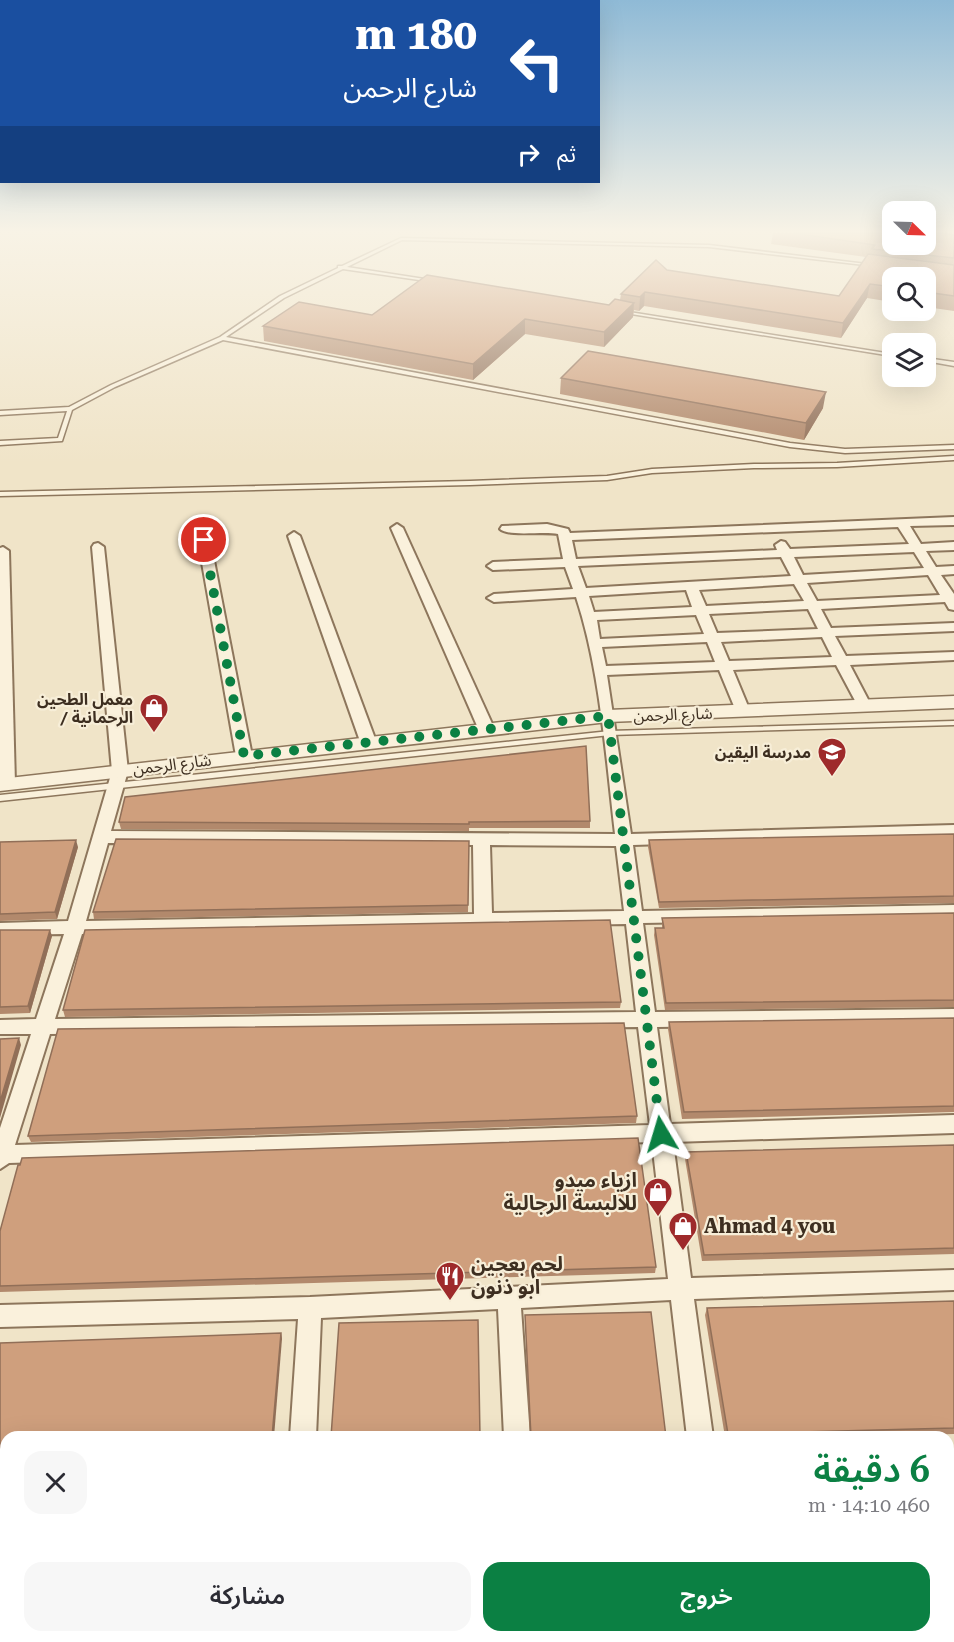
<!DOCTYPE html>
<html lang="ar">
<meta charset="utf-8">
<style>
body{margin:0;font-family:"Roboto Serif","Noto Sans Arabic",serif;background:#f7f7f7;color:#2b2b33;direction:rtl;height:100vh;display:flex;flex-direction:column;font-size:22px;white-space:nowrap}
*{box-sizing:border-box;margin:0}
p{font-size:20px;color:#7c7c81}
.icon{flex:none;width:33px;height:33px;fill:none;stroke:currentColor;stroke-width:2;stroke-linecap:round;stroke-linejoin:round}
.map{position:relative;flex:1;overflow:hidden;direction:ltr}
.sheet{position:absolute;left:0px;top:1431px;width:954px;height:212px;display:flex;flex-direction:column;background:#fff;border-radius:18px 18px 0 0;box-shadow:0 6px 24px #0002;direction:rtl}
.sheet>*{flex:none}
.hud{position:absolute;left:0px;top:0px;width:600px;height:183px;box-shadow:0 6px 24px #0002;direction:rtl;background:#1a4fa0;color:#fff;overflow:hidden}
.needle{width:39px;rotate:113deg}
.fabs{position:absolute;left:882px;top:201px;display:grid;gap:12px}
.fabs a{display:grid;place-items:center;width:54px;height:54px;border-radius:12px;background:#fff;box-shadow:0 6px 24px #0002;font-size:30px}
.pin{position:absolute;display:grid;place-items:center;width:51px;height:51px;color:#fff;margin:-26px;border:3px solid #fff;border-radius:50%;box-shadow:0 2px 6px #0007}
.me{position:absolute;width:66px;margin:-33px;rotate:353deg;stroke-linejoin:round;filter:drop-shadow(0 0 4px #0008)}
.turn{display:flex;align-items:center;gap:21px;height:126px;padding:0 24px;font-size:27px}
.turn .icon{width:78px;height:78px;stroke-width:2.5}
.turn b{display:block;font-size:42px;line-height:51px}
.then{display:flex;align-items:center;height:57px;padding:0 24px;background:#0003;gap:12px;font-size:22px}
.round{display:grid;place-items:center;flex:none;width:63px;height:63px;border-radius:18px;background:#f7f7f7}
.head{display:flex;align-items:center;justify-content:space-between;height:102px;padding:0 24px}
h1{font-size:36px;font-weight:600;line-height:45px;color:#0b8043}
.action{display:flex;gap:12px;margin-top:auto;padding:12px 24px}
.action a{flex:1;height:69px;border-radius:18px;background:#0b8043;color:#fff;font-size:24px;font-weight:600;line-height:69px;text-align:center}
.action a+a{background:#f7f7f7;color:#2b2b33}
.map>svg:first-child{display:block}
</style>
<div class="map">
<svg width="954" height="1642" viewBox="0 0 954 1642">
<rect width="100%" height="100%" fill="#f0e4c8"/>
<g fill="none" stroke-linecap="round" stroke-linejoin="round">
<!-- service casing -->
<g stroke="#8d765c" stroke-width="3">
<g id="service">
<path d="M401,238L709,245L875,265L873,266L709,247L402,240L347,267L431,280H433V282L343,269L284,298L226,337L790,443L845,449L954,445V449L845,453L790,447L223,340L115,387L72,410L62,441L0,445V441L58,438L67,411L0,415V411L69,407L111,385L220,337L280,296L338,268V266H342Z"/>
<path d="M623,311L892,354V356L625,313L623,312Z"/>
<path d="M926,358L954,362V366L926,361Z"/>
<path d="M954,456V460L837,467L754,468L652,473L607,480L470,485L0,496V492L470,481L607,476L652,469L754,464L837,463Z"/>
<path d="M954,721V725L610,735L0,801V795L610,731Z"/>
</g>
</g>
<!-- minor casing -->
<g stroke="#8d765c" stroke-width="4">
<g id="minor">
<path d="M954,517V525L910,526L921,544L954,542V550L926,551L936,567L954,566V574L941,575L954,594V610L949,609L945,602L821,609L831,628L954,623V631L835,636L846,656L954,652V660L850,665L872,707L870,710H860L836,665L733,670L750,711L743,715L736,711L719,670L607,675L631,834L954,825V835L633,845L642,911L954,905V917L643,923L655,1012L954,1009V1023L657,1027L670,1124L954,1115V1133L673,1142L691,1278L954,1270V1290L694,1299L713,1437H687L671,1300L521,1308L530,1437H504L498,1309L321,1318L316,1437H290L298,1319L0,1327V1305L310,1297L668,1279L652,1142L9,1163L0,1169V1128L31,1034H0V1020L36,1019L64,934L0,935V923L68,921L112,771L92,547L94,544L98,543L104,547L128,771L111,831L615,834C606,758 600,669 576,597L494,602L487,598L494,594L573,589L565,567L493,570L487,566L493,562L563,559L558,534C543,531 509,537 500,529L502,526L547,524L568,529L570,533ZM898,527L909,544L790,549L785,542L781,541L775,545L777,550L576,559L572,540ZM914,552L924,568L803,575L794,557ZM781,557L791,576L586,588L578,566ZM928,575L940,595L817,601L807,583ZM794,584L804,601L706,606L699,590ZM686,590L692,607L594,612L589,596ZM808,609L818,629L717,633L709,614ZM696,615L704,634L600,639L597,620ZM822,637L832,657L729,661L721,642ZM707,642L715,662L606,666L602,647ZM108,843L473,845L474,914L86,921ZM490,845L616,846L624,911L492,913ZM626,924L636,1012L55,1019L82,934ZM638,1027L650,1125L15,1145L50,1034Z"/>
<path d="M397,524L403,528L494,728L491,731L486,733L478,728L391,528Z"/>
<path d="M294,532L300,536L377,744L374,747H364L361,744L288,536Z"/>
<path d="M204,536L210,540L252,756L244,761L236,756L198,540Z"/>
<path d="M3,547L9,551L15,784L7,789L0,786V548Z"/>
<rect x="948" y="1455" width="6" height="26"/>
<rect x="0" y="1514" width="6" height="26"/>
<path d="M277,1636H305L304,1642H276Z"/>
<rect x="507" y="1636" width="28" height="6"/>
<rect x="712" y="1636" width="28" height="6"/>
</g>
</g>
<!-- tertiary casing -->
<g stroke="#8d765c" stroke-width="3">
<path id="tertiary" d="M954,696V708L608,722L0,791V779L608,710Z"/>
</g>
<!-- service -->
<use href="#service" fill="#faf1dc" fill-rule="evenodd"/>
<!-- minor -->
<use href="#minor" fill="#faf1dc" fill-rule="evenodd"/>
<!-- tertiary -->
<use href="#tertiary" fill="#faf1dc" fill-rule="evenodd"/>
</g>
<!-- wall -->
<g fill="#b2896c">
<path d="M773,233H892L954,235V311L926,307V278H892V302L867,298L841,338L644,306L639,311L634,310L633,317L604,347L525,334L473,380L264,341L263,326L372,315L609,305L620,300L621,294L667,270L839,296L866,257L771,244Z"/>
<path d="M561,378L823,408L804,440L560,394Z"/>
<path d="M590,821V828H469V831L121,829L119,822Z"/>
<path d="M954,834V903L659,908L648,847L649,840Z"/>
<path d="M469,841L468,912L94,919L93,912Z"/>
<path d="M0,842L78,847L57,919L0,921Z"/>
<path d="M954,913V1007L665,1010L654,935L655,928H662V918Z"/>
<path d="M0,930L52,936L30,1013L0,1014Z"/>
<path d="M621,1002L620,1008L65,1017L63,1010Z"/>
<path d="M954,1018V1112L682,1119L668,1029L669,1022Z"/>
<path d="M637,1116L636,1123L31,1142L28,1136Z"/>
<path d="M954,1145V1254L702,1261L685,1159L686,1152Z"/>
<path d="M0,1231L656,1267L655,1273L0,1292Z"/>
<path d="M954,1301V1434L844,1437H725L705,1315L707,1308Z"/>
<path d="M525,1315L666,1437H530Z"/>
<path d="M281,1333L282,1339L6,1437V1505H0V1343Z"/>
<path d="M758,1636H948L954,1642H759Z"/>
</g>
<!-- shaded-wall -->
<g fill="#916f58">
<path d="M870,284L867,298L841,338L843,323Z"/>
<path d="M645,292L644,306L639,311L640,297Z"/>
<path d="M634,303L633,317L604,347V332Z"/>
<path d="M525,319V334L473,380V364Z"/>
<path d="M826,392L823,408L804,440L806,423Z"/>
<path d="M76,840L78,847L57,919L55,912Z"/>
<path d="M50,930L52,936L30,1013L28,1006Z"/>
<path d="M19,1038L21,1045L0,1118V1102Z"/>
<path d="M281,1333L282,1339L274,1437H272Z"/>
</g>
<!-- building -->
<g fill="#cf9f7d" stroke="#916f58" stroke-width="1.5">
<path d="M793,233H892V244H926V233H942L954,235V258L872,249L875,245Z"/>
<path d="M868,254L954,265V296L926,292V278H892V287L870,284L843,323L645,292L640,297L621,294L656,260L667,270L839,296Z"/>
<path d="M427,275L609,305L615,299L634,303L604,332L525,319L473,364L263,326L299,302L372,315Z"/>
<path d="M588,351L826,392L806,423L561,378Z"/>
<path d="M586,746L590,821L469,822V824L119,822L125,797Z"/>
<path d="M954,834V896L659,902L649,840Z"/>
<path d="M116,839L469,841L468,905L93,912Z"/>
<path d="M76,840L55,912L0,914V842Z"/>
<path d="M954,913V1000L666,1003L655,928H664L662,918Z"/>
<path d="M610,920L621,1002L63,1010L85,930Z"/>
<path d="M0,930H50L28,1006L0,1007Z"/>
<path d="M954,1018V1106L684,1112L669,1022Z"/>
<path d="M624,1023L637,1116L28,1136L58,1029Z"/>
<path d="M19,1038L0,1102V1039Z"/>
<path d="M638,1138L656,1267L0,1286V1231L18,1165H20L22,1158Z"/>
<path d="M954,1145V1248L704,1255L686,1152Z"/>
<path d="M954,1301V1428L728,1434L707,1308Z"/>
<path d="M651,1312L666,1437H531L525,1315Z"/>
<path d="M478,1320L480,1437H331L339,1323Z"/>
<path d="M281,1333L272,1437H6V1499H0V1343Z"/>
<path d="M954,1498V1642H762L761,1636H948V1499Z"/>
<path d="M0,1535H6V1636H263V1642H0Z"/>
<rect x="318" y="1636" width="166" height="6"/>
<path d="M540,1636H690L691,1642H540Z"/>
</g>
<!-- sky -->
<linearGradient id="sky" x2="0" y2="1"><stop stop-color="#8fbad6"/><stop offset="0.5" stop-color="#f8f3e6"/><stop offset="1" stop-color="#f8f3e6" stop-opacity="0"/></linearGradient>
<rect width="954" height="463" fill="url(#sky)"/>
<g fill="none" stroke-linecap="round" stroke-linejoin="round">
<!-- route -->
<path stroke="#0b8043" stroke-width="10" stroke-dasharray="0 18" d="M204,540L244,756L608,716L661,1134"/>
</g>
<!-- icons -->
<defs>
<g id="shop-pin" transform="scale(1.5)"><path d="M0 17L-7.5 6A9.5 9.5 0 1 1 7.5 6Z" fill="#9e2a2b" stroke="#f7eed8"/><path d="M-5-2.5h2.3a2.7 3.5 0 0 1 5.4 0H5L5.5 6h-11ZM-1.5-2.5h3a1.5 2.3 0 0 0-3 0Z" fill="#fff"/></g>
<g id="school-pin" transform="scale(1.5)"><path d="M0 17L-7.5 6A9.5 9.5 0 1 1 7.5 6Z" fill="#9e2a2b" stroke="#f7eed8"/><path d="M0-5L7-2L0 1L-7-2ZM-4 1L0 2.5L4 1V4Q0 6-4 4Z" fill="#fff"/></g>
<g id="restaurant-pin" transform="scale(1.5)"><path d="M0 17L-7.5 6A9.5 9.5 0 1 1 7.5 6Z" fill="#9e2a2b" stroke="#f7eed8"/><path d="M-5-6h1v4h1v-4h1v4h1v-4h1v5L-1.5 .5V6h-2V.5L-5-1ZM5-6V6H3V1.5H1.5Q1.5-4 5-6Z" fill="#fff"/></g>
</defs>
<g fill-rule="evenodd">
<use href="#shop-pin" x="154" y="708"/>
<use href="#school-pin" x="832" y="752"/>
<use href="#shop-pin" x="658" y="1192"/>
<use href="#shop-pin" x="683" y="1226"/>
<use href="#restaurant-pin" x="450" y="1276"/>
</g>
<g text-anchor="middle" stroke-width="4.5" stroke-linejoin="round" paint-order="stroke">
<!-- poi labels -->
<g font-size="16" font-weight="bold" fill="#3d2e20" stroke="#f7eed8" text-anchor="end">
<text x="133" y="705">معمل الطحين<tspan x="133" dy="18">/ الرحمانية</tspan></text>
<text x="811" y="758">مدرسة اليقين</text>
</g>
<!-- street labels -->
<g font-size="16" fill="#3d2e20" stroke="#f7eed8">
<text transform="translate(673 714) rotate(-2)" y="6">شارع الرحمن</text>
<text transform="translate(172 764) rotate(-7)" y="6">شارع الرحمن</text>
</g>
<!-- near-poi labels -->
<g font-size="20" font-weight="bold" fill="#3d2e20" stroke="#f7eed8" text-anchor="start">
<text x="637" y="1187" text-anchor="end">ازياء ميدو<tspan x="637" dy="23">للالبسة الرجالية</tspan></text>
<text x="704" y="1233">Ahmad 4 you</text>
<text x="471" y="1271">لحم بعجين<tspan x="471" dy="23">ابو ذنون</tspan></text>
</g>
</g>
</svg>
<div class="fabs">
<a><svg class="needle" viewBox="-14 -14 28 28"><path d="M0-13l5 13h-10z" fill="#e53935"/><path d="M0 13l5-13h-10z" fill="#7c7c81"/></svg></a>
<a><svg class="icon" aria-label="search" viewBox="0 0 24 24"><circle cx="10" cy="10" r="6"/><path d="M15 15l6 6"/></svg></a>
<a><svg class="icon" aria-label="layers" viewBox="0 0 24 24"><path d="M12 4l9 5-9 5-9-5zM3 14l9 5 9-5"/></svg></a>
</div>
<div class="pin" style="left:204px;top:540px;background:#d93025"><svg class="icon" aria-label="arrive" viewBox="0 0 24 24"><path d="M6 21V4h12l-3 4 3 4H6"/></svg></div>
<svg class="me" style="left:661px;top:1134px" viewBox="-20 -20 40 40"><path d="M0-17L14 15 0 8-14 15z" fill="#0b8043" stroke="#fff" stroke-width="4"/></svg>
<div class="hud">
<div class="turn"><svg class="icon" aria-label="left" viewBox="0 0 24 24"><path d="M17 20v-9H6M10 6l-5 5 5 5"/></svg><div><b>180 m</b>شارع الرحمن</div></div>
<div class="then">ثم<svg class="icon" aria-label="right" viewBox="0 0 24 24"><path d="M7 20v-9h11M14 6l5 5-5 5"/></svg></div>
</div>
<section class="sheet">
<div class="head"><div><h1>6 دقيقة</h1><p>460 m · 14:10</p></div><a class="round"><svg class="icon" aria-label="close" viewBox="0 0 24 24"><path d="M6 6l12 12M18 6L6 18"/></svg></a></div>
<div class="action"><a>خروج</a><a>مشاركة</a></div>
</section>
</div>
